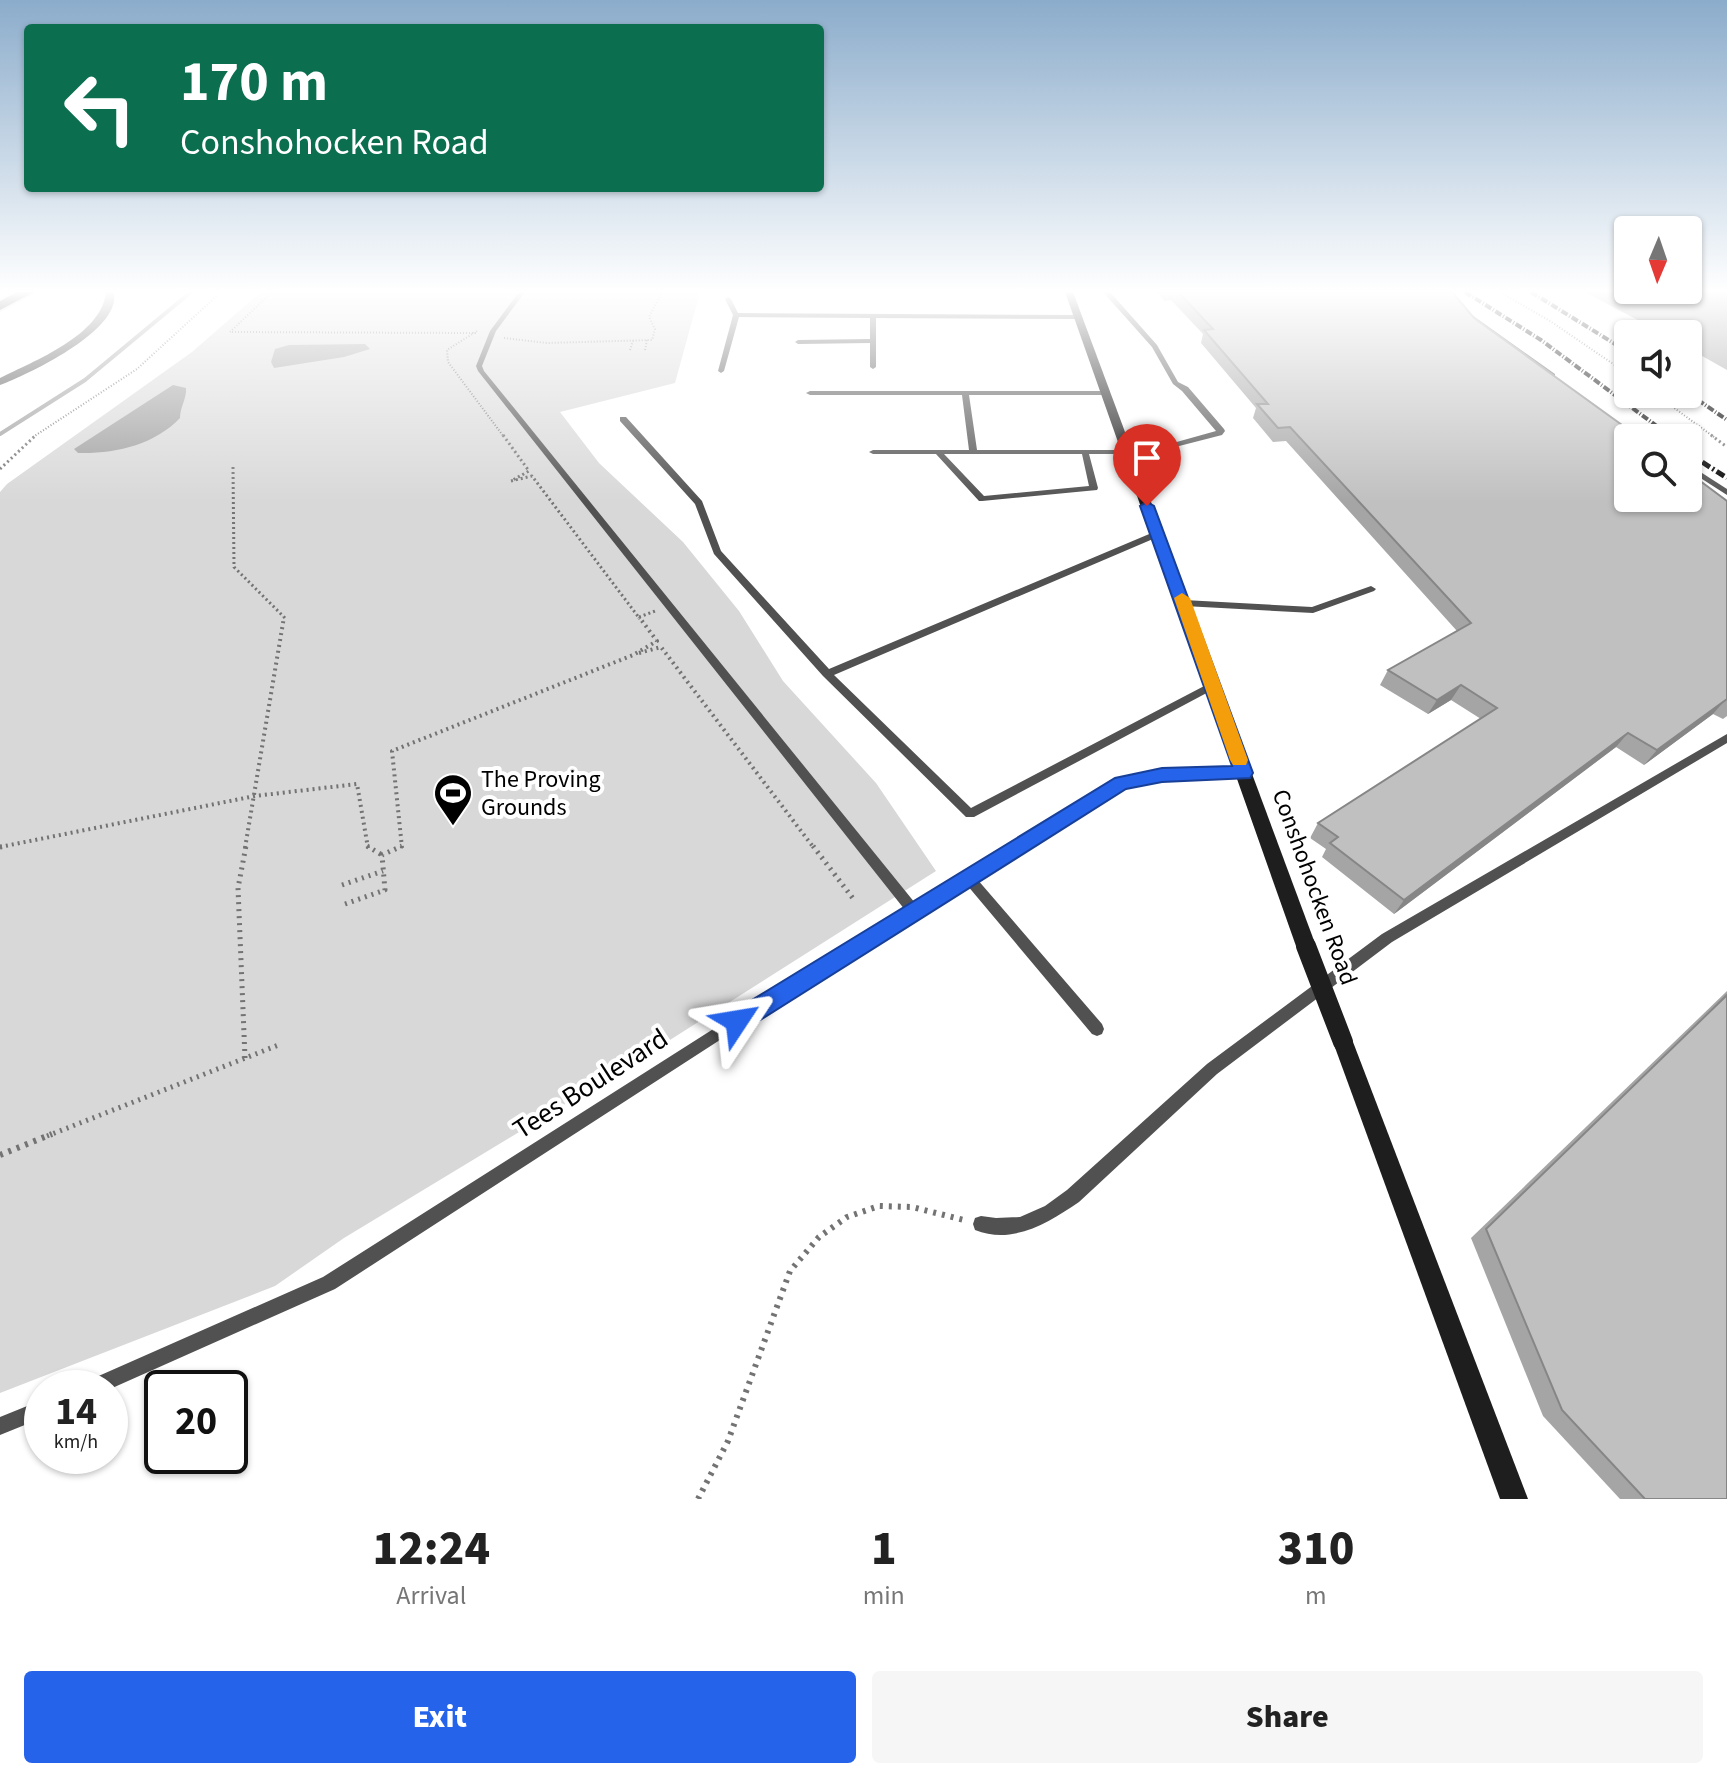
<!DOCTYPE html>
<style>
body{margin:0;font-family:"Source Sans 3",sans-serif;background:#f6f6f6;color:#222;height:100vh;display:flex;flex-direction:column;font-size:30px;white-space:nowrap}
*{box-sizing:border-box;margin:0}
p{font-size:26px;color:#767676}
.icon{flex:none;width:44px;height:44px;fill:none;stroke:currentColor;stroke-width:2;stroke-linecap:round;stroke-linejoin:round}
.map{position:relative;height:1499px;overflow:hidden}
.sheet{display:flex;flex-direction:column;background:#fff;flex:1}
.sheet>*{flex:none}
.hud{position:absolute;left:24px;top:24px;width:800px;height:168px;border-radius:8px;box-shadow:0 2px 6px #0004;background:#0b6e4f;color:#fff;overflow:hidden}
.needle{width:52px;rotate:182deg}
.tools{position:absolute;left:1614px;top:216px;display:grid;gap:16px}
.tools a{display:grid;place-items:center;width:88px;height:88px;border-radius:8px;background:#fff;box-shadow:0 2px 6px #0004;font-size:40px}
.speed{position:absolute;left:24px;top:1370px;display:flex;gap:16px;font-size:40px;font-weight:700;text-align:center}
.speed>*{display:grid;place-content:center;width:104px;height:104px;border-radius:50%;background:#fff;box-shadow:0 2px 6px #0004;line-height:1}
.speed small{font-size:20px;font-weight:400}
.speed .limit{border:4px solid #111;border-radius:12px;background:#fff;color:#111}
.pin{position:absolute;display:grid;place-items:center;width:68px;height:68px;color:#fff;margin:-82px -34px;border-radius:50% 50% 50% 0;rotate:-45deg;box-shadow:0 0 8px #0007}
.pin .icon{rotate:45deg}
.me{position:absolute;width:88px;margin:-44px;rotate:57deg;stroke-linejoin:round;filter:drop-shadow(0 0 6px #0008)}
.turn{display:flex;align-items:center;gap:28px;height:168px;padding:0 24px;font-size:36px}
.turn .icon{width:104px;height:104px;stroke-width:2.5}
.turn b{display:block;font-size:56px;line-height:68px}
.eta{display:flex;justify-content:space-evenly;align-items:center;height:136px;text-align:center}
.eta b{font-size:48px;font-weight:800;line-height:56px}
.cta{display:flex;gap:16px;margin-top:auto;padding:16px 24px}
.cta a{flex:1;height:92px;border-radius:8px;background:#2563eb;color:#fff;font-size:32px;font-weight:800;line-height:92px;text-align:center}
.cta a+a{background:#f6f6f6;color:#222}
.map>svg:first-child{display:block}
</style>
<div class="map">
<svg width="1727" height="1499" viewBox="0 0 1727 1499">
<rect width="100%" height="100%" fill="#fff"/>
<!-- green -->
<path fill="#d8d8d8" d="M261,292H700L675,383L560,412L599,463L683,542L739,611L783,681L876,783L936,871L640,1059L344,1238L275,1286L0,1393V492L7,484L192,352Z"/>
<!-- water -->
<g fill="#9f9f9f">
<path d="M1585,292H1727V370L1688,348V334H1664Z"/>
<path d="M365,344L370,349L344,357L274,368L271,362L275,349L289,345Z"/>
<path d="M173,385L186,388C187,398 180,407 180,418C154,445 115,454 78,453L74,449Z"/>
</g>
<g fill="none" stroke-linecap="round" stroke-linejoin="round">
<!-- stream -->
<path stroke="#9f9f9f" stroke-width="4" d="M0,434L85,380L191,292"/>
<!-- motorway casing -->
<g stroke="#dbdbdb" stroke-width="4">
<path id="motorway" d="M17,292H34L0,310V301Z"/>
</g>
<!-- path-far4 -->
<g stroke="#737373" stroke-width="2" stroke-dasharray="1 2" stroke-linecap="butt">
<path d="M272,292L230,332L476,333"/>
<path d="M1500,292L1550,321L1628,374"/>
<path d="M477,331L447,350L448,362L504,437"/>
<path d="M504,338L547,343L652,340L655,329L649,317L662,292"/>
<path d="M630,350L633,341"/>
<path d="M645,350L647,340"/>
<path d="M1655,394L1714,437"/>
<path d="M33,437L137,369L221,292"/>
</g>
<!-- path-far3 -->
<g stroke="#737373" stroke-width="3" stroke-dasharray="2 3" stroke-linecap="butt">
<path d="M503,435L529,471L511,481L532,476L640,619"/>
<path d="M1711,435L1727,447"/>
<path d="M233,467L234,567L286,619"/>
<path d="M0,469L36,435"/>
<path d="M639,617L655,611"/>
</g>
<!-- path-far2 -->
<g stroke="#737373" stroke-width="4" stroke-dasharray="2 4" stroke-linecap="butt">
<path d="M639,653L661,647L814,848"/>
<path d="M0,847L255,796L357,784L368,848"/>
<path d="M245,848L284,617"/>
<path d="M402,848L392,751L633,655L657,641L639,617"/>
</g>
<!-- path-far1 -->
<g stroke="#737373" stroke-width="5" stroke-dasharray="2 5" stroke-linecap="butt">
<path d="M367,846L382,855"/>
<path d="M813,846L855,901"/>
<path d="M0,847L6,846"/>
<path d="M342,885L383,871"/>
<path d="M345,904L385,890L382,855L402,846"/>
<path d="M245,1058L238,888L246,846"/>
<path d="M47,1136L281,1044"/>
</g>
<!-- path -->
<g stroke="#737373" stroke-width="6" stroke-dasharray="3 6" stroke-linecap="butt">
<path d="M0,1155L52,1134"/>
<path d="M698,1499L728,1441L790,1271L819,1237L847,1217L879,1206L912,1207L964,1220"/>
</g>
<!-- service -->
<g fill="#515151" fill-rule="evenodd">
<path d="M519,292H525L496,331L482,366L484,371L915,903L961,875L963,872L968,871L1117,780L1162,771L1244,769L1248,770L1250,773L1248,776L1244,777L1162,779L1124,787L977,879L1102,1024L1104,1029L1102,1034L1097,1036L1092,1034L967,885L791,994L335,1289L110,1389L82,1388L85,1382L323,1277L781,986L905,910L478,371L476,366L490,331Z"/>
<path d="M1103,292H1110L1157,345L1178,382L1188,387L1224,429L1225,431L1222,435L1148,454H1089L1098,488L1097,490L982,501H979L936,454H873L869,452L873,450H969L962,395H810L806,393L810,391H1106L1110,393L1106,395H969L977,450H1148L1216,431L1182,391L1173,384L1152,347ZM944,454H1082L1089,486L984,496Z"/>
<path d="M728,297L731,299L738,313L1078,315L1081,317L1078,319L876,318V367L873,369L870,367V343L798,344L795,342L798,340L870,339V318L739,317L724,371L721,373L718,371L733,315L725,299Z"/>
<path d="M1461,310H1465L1555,374V376H1551L1461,312Z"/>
<path d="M620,417H626L702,501L721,551L829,669L1154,532H1160V536L834,675L971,808L1208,684H1216L1217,686L1216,688L974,817H966L823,676L714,554L695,504L620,421Z"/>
<path d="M1688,464L1727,489V495L1688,470Z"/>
<path d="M1371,586L1376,589L1374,591L1313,613L1184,606L1179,603L1184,600L1312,607Z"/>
<path d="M1727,734V743L1392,942L1217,1074L1079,1202C1048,1223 1013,1245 975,1230L973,1224L975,1218L981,1216L996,1218L1020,1217L1045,1206L1067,1190L1207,1064L1382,934Z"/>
<path d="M42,1400V1418L0,1435V1417Z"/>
</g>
<!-- tertiary -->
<path fill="#515151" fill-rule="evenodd" d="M106,292H114C114,297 115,301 113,305C104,337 30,374 0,385V378C34,361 102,335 106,292Z"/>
<!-- secondary -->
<g fill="#1e1e1e" fill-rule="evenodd">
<path d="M1065,292H1073L1316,946L1313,952L1306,954L1299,952L1296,946Z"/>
<path d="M1343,1032L1350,1035L1353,1042L1528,1499H1500L1333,1042L1336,1035Z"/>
</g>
<!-- motorway -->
<use href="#motorway" fill="#000" fill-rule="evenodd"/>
<!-- rail-far1 -->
<g stroke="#000" stroke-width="4" stroke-dasharray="7 2 1 2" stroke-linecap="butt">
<path d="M1465,292L1541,340L1666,433"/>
<path d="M1531,292L1628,352"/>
<path d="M1688,393L1727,420"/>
</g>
<!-- rail -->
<path stroke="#000" stroke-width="5" stroke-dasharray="9 3 2 3" stroke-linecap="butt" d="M1688,453L1727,478"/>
<!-- secondary-bridge -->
<path stroke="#1e1e1e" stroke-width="20" d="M1306,946L1343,1042"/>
</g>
<!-- wall -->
<g fill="#a5a5a5">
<path d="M1158,292H1451L1474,318L1727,501V716L1723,719L1713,714L1644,765L1616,747L1394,914L1322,857L1326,849L1310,838L1318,823L1481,719L1451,700L1428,714L1380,685L1388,670L1457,631L1286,441L1273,442L1253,418L1256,408L1201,343L1203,334L1171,300L1164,301Z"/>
<path d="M1727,991V1499H1620L1543,1416L1471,1238Z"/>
</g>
<!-- shaded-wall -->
<g fill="#868686">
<path d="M1461,685L1451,700L1428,714L1437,700Z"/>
<path d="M1726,699L1713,714L1644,765L1657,750Z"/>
<path d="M1628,733L1616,747L1394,914L1404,900Z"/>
</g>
<!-- building -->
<g fill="#c0c0c0" stroke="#868686" stroke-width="2">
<path d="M1178,292L1453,293L1474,318L1640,438H1628V498H1688V472L1727,501V699L1657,750L1628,733L1404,900L1330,843L1338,837L1318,823L1497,708L1461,685L1437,700L1388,670L1471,623L1290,427L1278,428L1257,404H1268L1204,330L1213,329Z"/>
<path d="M1727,995V1499H1645L1562,1410L1486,1229Z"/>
</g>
<!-- sky -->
<linearGradient id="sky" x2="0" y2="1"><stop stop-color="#8baccb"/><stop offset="0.58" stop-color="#fff"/><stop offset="1" stop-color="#fff" stop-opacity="0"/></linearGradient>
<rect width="1727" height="502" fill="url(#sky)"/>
<!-- route -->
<path fill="#2563eb" stroke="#184099" stroke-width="2" d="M1147,502L1154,506L1253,773L1250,778L1162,782L1126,789L746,1029L737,1032L729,1029L726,1021L729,1014L1115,778L1162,768L1232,766L1140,506Z"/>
<!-- slow -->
<path fill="#f59e0b" d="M1182,593L1190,598L1248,760L1246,765H1233L1230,760L1174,598Z"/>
<!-- icons -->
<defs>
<g id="stadium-pin" transform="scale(2)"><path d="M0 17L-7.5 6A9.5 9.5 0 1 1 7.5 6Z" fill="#000" stroke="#fff"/><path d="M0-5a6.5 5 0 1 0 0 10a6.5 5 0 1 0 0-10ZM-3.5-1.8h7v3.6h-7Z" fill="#fff"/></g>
</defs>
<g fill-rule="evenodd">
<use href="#stadium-pin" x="453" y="793"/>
</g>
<g text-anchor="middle" stroke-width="8" stroke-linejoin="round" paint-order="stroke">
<!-- poi labels -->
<g font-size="24" fill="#000" stroke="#fff" text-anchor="start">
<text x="481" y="787">The Proving<tspan x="481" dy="28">Grounds</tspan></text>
</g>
<!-- street labels -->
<g font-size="24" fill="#000" stroke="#fff">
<text transform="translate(1315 887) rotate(70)" y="8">Conshohocken Road</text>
</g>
<!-- near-street labels -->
<g font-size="28" fill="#000" stroke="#fff">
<text transform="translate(590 1083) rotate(-33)" y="10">Tees Boulevard</text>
</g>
</g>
</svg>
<div class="tools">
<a><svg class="needle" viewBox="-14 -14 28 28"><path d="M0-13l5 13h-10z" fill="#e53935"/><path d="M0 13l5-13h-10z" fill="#767676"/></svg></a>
<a><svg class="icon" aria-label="sound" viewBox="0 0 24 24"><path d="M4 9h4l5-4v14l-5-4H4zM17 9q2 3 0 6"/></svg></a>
<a><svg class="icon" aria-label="search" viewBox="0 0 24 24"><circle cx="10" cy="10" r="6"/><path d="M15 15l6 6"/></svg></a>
</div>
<div class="speed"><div>14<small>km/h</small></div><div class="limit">20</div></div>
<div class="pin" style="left:1147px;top:506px;background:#d93025"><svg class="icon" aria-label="arrive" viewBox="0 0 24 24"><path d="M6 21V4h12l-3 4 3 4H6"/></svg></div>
<svg class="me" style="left:737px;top:1021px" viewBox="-20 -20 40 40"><path d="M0-17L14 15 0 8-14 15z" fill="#2563eb" stroke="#fff" stroke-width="4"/></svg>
<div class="hud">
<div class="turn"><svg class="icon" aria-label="left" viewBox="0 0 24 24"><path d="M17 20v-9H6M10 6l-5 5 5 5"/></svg><div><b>170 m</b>Conshohocken Road</div></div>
</div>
</div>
<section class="sheet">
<div class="eta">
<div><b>12:24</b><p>Arrival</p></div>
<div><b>1</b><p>min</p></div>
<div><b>310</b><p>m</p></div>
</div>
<div class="cta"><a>Exit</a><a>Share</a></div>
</section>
